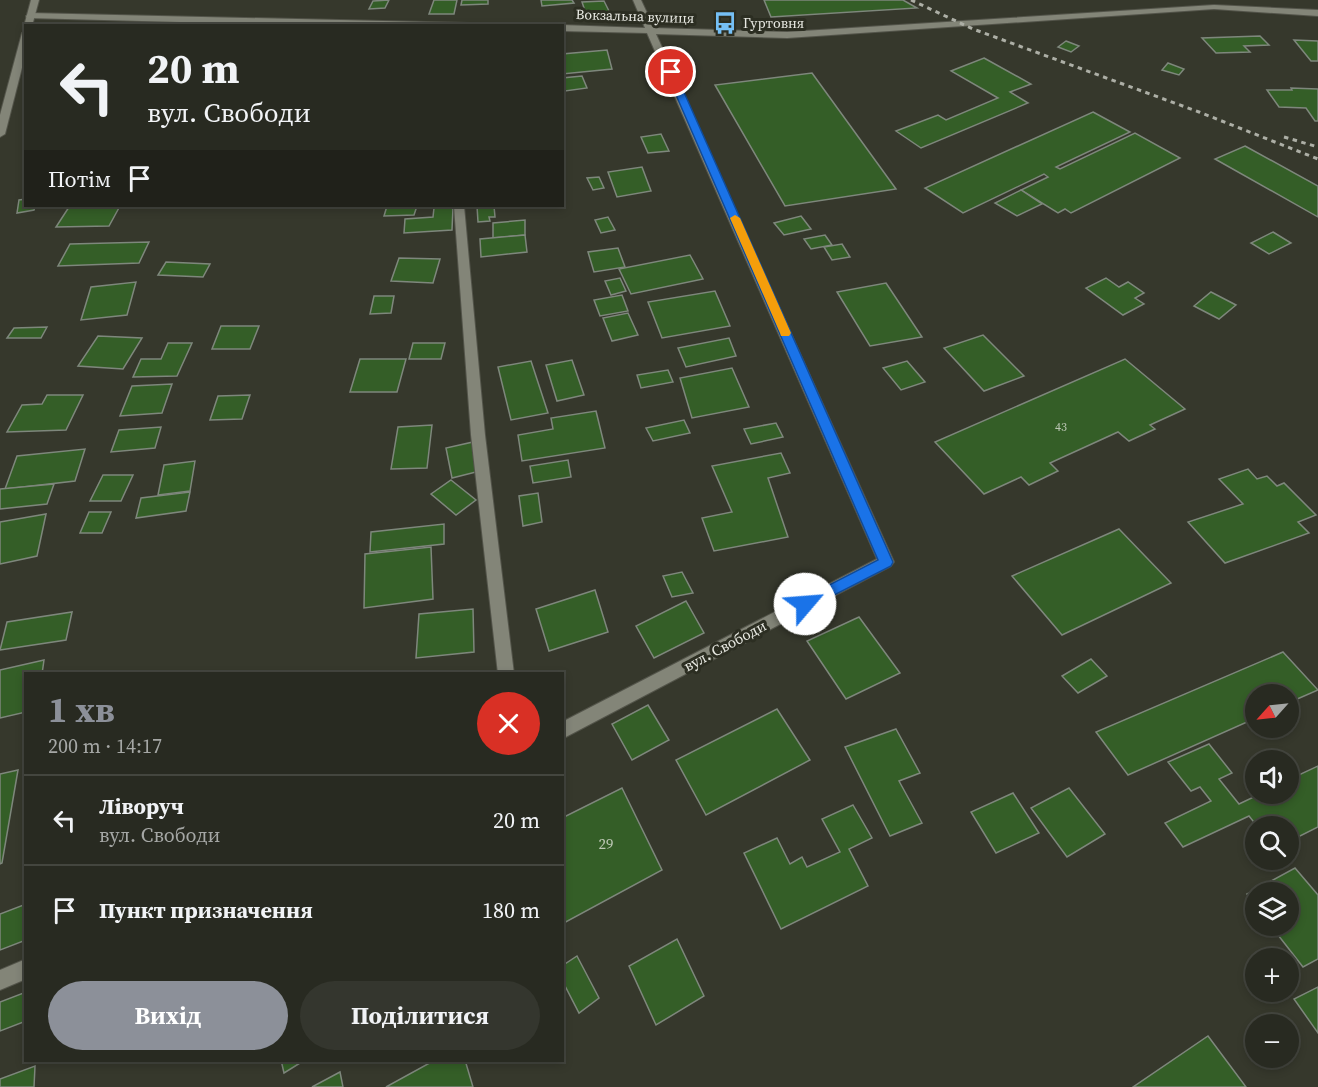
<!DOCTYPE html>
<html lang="uk">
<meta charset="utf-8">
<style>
body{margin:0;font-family:"Source Serif 4",serif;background:#34362e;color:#f1f3f6;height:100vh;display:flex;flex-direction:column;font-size:22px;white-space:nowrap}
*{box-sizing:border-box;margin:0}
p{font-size:20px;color:#a5a7a5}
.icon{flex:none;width:33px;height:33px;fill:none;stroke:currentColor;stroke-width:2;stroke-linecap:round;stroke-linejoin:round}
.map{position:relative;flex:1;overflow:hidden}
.side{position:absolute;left:24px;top:672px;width:540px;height:390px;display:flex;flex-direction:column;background:#282a21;border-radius:0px;box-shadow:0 3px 9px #0003,0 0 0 2px #44463f}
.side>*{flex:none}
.banner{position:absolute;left:24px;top:24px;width:540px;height:183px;border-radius:0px;box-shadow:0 3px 9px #0003,0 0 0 2px #44463f;background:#282a21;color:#f1f3f6;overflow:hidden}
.needle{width:39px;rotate:243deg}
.controls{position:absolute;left:1245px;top:684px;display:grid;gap:12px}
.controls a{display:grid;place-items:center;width:54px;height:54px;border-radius:50%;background:#282a21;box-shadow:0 3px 9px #0003,0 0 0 2px #44463f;font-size:30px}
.pin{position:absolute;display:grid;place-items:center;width:51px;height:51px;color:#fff;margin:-26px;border:3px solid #fff;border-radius:50%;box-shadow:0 2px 6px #0007}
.me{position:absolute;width:66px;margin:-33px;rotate:63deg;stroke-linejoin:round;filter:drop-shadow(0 0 4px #0008)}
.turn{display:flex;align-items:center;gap:21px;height:126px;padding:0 24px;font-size:27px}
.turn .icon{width:78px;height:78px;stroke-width:2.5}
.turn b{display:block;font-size:42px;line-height:51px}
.then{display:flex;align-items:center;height:57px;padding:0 24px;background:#0003;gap:12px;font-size:22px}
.round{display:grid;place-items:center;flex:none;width:63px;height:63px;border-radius:32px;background:#34362e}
.head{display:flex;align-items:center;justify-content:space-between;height:102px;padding:0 24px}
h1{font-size:36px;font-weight:700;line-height:45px;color:#8c9099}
.primary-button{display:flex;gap:12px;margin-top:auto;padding:12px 24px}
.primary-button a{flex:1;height:69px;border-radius:36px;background:#8c9099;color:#fff;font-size:24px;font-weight:700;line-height:69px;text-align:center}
.primary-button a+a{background:#34362e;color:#f1f3f6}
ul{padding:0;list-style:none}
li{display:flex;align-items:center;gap:18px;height:90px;padding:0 24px;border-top:2px solid #44463f}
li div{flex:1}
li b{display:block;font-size:22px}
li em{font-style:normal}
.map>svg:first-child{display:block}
</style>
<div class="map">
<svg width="1318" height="1087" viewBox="0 0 1318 1087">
<rect width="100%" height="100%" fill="#36382c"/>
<!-- building -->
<g fill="#345e27" stroke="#7e877c" stroke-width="1.5">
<path d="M389,0L385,8L369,9L373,1Z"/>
<path d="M434,0H457L454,14H429Z"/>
<path d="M462,0H488V4L461,5Z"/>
<path d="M541,0H572L574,3L542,6Z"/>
<path d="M764,0H903L917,8L771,17Z"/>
<path d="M604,1L611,15L587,17L582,2Z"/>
<path d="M1260,36L1269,45L1244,46L1250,52L1216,53L1202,38Z"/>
<path d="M1294,40L1318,41V61H1311Z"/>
<path d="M1066,41L1079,46L1071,52L1058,47Z"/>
<path d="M607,50L612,69L562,74V54Z"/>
<path d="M984,58L1031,84L1010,92L1028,103L921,148L896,131L938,115L946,120L998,98L951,71Z"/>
<path d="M1168,63L1184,69L1179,75L1162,70Z"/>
<path d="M812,73L896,189L785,206L715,85Z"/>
<path d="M582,76L587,88L565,91L562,78Z"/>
<path d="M1291,88L1318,89V121H1315L1306,108L1279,107L1267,90H1292Z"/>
<path d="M1093,112L1130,132L1056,167L1060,169L1135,133L1180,158L1071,213L1065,209L1058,213L1021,190L1048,177L1044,174L963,213L925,188Z"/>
<path d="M661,134L669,151L648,153L641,137Z"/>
<path d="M1245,146L1318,186V217L1215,159Z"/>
<path d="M642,167L651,191L617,197L608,172Z"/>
<path d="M599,177L604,188L593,190L587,178Z"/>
<path d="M1021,190L1042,204L1017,216L995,203Z"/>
<path d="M26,199V206H35L34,210L17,213L19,200Z"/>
<path d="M120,206L109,226L56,227L69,207Z"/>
<path d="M387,206H417L414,215L384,216Z"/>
<path d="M477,206H494L495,217H489L490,221L478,222Z"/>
<path d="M453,207L452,230L404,233L405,219L433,217L434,208Z"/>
<path d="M801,216L811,229L784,235L774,223Z"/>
<path d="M608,217L615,230L601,233L595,220Z"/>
<path d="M525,220V235L493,238V223Z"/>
<path d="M1273,232L1291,243L1269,254L1251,243Z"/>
<path d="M525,235L527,252L481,257L480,239Z"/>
<path d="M825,235L832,245L811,249L804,239Z"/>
<path d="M149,242L139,263L58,266L70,244Z"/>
<path d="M842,244L850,257L832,260L824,247Z"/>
<path d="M618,248L625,267L594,272L588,252Z"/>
<path d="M690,255L703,279L631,294L619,269Z"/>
<path d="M399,258L440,259L433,283L391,281Z"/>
<path d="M166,262L210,264L203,277L158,275Z"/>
<path d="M620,278L626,291L611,295L605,281Z"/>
<path d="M1106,278L1119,287L1128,282L1144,293L1135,298L1144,304L1123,315L1086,288Z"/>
<path d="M136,282L127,315L81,320L91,287Z"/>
<path d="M886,283L922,337L870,346L837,292Z"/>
<path d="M715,291L730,326L662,338L648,302Z"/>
<path d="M1211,292L1236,305L1219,319L1194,306Z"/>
<path d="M622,295L628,311L600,316L594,300Z"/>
<path d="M374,296H394L391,313L370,314Z"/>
<path d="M628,313L638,335L612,341L603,318Z"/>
<path d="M221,326H259L250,349H212Z"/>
<path d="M47,327L41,338H7L14,328Z"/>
<path d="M983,335L1024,376L984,391L944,348Z"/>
<path d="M98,336L142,338L123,369L78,366Z"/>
<path d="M729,338L736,356L686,367L678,348Z"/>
<path d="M168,343H192L177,376L133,377L141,359H161Z"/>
<path d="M413,343H445L441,359H409Z"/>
<path d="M360,359H406L397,392H350Z"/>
<path d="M1125,359L1185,409L1150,425L1155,429L1129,441L1118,432L1050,463L1058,471L1029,485L1021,477L984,494L935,442Z"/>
<path d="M572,360L584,395L557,401L546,365Z"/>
<path d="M531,361L548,413L511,420L498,367Z"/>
<path d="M907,361L925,382L901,390L883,368Z"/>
<path d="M732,368L749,407L692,418L680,378Z"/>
<path d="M668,370L673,382L641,388L637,375Z"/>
<path d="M172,384L162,413L120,416L132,386Z"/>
<path d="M47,395H83L66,430L7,432L22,405L42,404Z"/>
<path d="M250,395L242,419L210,420L218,396Z"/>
<path d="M596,411L605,448L522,461L518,435L553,429L551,418Z"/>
<path d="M684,420L690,433L653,441L646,428Z"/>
<path d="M776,423L783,437L751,444L744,429Z"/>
<path d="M432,425L427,468L391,469L398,427Z"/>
<path d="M161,427L155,448L111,452L119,430Z"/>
<path d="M473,442L480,471L452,478L446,448Z"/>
<path d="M85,449L75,481L5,489L17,456Z"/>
<path d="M781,453L790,473L768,478L788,537L714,551L702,518L732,512L712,466Z"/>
<path d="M568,460L571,477L533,483L530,466Z"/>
<path d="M195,461L190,491L158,495L164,465Z"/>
<path d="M1248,469L1257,479L1267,476L1277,486L1284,483L1316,515L1298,522L1309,533L1225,563L1188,522L1243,504L1219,479Z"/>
<path d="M103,475H133L121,501H90Z"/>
<path d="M451,480L476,500L456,515L431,494Z"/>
<path d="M54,484L47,504L0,509V489Z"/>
<path d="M190,492L186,511L136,518L141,498Z"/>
<path d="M538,493L542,522L523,526L519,496Z"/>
<path d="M89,512H111L102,533H80Z"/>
<path d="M46,514L37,556L0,564V522Z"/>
<path d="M444,524V544L370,552L371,532Z"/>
<path d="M1119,529L1171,583L1062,635L1012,576Z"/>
<path d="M431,547L433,599L364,608L365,554Z"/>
<path d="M682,572L693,593L672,597L663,576Z"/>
<path d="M595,590L608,632L549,651L536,609Z"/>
<path d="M686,601L704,633L654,658L636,626Z"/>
<path d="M473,609L474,652L416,658L419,614Z"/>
<path d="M72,612L66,640L0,650L7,622Z"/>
<path d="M859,617L900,673L846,699L807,641Z"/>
<path d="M1283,652L1318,690L1288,703V694H1256V718L1128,775L1096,732Z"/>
<path d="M1091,659L1107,676L1078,693L1062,676Z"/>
<path d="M44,660L42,674H26V712L0,718V670Z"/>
<path d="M648,705L669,740L632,760L612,724Z"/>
<path d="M777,709L810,760L706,815L676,760Z"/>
<path d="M896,729L920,773L899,781L922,823L890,836L845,747Z"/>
<path d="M1209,744L1232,773L1219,779L1239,804L1260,794H1288V780L1318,766V827L1288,842V826H1257L1249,816L1183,847L1165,823L1211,801L1200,787L1191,791L1168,762Z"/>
<path d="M18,770L2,863L0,864V774Z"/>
<path d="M622,788L662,870L562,924V818Z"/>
<path d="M1069,788L1105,834L1067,857L1031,808Z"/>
<path d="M1013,793L1039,833L996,853L971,812Z"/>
<path d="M853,805L872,838L849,849L868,886L781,929L744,853L777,838L790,864L802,857L807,867L840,852L822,819Z"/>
<path d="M1295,868L1318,895V959L1303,967L1271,926H1288V892H1256V906L1247,894Z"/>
<path d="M26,904V940L0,950V914Z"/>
<path d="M677,939L704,996L656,1025L629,966Z"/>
<path d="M577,956L599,998L579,1013L562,980V966Z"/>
<path d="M1318,987V1033L1294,999Z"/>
<path d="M26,992V1021L0,1031V1002Z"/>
<path d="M1208,1036L1246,1087H1133Z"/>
<path d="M281,1060H305L284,1073Z"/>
<path d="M435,1060H465L473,1087H386Z"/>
<path d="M35,1066L34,1087H0V1079Z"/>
<path d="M340,1072L343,1087H312Z"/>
</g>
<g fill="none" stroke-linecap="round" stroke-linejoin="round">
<!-- lane casing -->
<g stroke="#53544a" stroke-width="2">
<path id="lane" d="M454,206H464L485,435L514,674H498L471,435Z"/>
</g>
<!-- street casing -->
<g stroke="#53544a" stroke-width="2">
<g id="street">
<path d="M633,0H641L654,28L787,32L1214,5L1318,10V16L1214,9L787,38L656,34L894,562L891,566L562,739V722L877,559L647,33L562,31V25L645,28Z"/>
<path d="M30,13L470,23L474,26H335L27,18L26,16Z"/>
<path d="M26,959V979L0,990V970Z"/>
</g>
</g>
<!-- secondary casing -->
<g stroke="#53544a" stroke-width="2">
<g id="secondary">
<path d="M31,0H39L32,26H26V28L24,26Z"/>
<path d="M26,31V52L5,134L0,137V115L22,33Z"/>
</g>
</g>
<!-- lane -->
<use href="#lane" fill="#838578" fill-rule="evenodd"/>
<!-- street -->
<use href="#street" fill="#838578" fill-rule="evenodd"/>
<!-- secondary -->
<use href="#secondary" fill="#838578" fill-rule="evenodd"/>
<!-- rail -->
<g stroke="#adafa6" stroke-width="3" stroke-dasharray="4.5 4.5" stroke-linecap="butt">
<path d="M911,0L973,29L1199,112L1318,159"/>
<path d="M1284,137L1318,147"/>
</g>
</g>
<!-- route -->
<path fill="#1a73e8" stroke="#114b97" stroke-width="1.5" d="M668,70L675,72L893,562L891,566L805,610L800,609L798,604L800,600L878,560L666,72Z"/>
<!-- slow -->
<path fill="#f59e0b" d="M735,215L740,218L791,333L789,336H781L780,333L730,218Z"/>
<!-- icons -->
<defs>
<g id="bus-bare" transform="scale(1.8)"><path d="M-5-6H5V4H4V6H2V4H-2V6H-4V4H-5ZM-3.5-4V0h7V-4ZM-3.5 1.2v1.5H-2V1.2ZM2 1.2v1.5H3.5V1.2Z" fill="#75c0f6" stroke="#2c2e22" stroke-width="2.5" paint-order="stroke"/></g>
</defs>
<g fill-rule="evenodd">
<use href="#bus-bare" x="725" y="23"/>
</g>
<g text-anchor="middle" stroke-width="6" stroke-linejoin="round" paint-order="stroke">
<!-- number labels -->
<g font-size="12" fill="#bcc7b4">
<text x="1061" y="431">43</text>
</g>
<!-- far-street labels -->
<g font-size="14" fill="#e9eae3" stroke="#2c2e22">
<text transform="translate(635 16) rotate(2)" y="5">Вокзальна вулиця</text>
</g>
<!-- far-poi labels -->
<g font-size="14" fill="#e9eae3" stroke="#2c2e22" text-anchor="start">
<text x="743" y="28">Гуртовня</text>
</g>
<!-- street labels -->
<g font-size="15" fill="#e9eae3" stroke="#2c2e22">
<text transform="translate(725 646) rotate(-28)" y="5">вул. Свободи</text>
</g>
<!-- near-number labels -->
<g font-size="15" fill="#bcc7b4">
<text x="606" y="849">29</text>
</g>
</g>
</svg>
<div class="controls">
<a><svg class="needle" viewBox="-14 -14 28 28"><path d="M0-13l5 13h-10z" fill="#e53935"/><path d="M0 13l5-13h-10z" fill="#a5a7a5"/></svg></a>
<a><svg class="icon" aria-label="sound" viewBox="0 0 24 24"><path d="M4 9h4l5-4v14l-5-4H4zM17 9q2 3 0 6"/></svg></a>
<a><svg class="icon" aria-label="search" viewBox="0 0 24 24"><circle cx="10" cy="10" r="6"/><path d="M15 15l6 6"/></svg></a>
<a><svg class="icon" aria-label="layers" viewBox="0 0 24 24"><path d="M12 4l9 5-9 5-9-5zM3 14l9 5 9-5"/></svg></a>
<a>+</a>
<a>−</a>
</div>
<div class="pin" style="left:671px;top:72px;background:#d93025"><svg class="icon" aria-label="arrive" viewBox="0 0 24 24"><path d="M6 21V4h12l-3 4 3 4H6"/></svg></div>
<svg class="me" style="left:805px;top:604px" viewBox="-20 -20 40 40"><circle r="19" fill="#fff"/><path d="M0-13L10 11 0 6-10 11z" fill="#1a73e8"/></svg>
<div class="banner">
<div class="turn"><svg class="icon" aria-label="left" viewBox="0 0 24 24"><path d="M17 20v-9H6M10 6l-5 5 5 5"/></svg><div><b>20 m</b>вул. Свободи</div></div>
<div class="then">Потім<svg class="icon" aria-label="arrive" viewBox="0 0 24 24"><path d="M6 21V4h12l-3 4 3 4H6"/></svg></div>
</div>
<section class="side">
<div class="head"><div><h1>1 хв</h1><p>200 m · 14:17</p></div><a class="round" style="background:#d93025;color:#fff"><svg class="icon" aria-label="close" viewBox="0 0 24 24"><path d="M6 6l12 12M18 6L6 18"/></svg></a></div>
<ul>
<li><svg class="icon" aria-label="left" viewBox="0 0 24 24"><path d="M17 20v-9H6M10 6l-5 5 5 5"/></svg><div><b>Ліворуч</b><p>вул. Свободи</p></div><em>20 m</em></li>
<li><svg class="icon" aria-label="arrive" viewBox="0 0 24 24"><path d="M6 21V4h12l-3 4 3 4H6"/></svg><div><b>Пункт призначення</b></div><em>180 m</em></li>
</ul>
<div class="primary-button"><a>Вихід</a><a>Поділитися</a></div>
</section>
</div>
